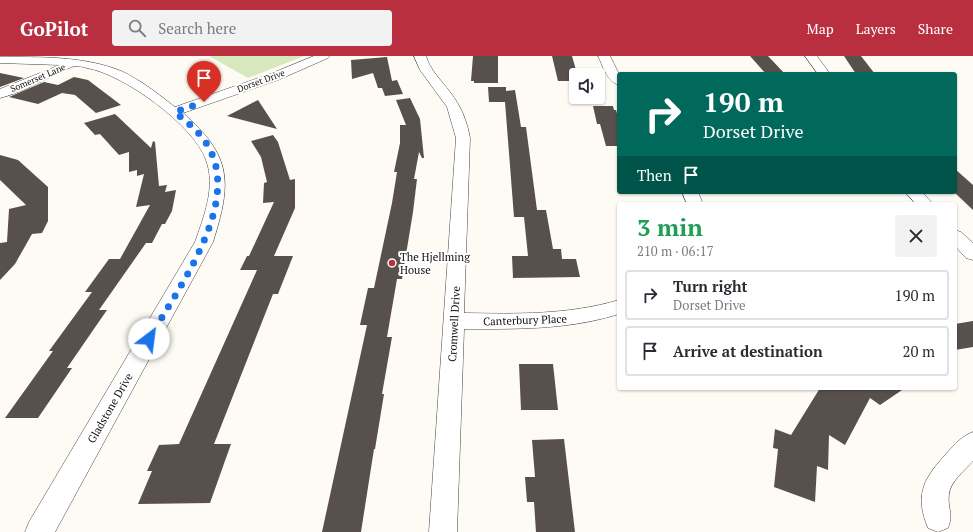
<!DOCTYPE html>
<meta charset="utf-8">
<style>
body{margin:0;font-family:"PT Serif",serif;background:#f2f2f3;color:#2b2b33;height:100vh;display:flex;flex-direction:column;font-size:15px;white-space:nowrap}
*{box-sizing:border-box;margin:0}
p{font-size:13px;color:#7c7c81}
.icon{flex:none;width:22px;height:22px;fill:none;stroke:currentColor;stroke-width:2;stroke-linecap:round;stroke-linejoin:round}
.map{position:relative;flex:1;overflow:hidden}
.side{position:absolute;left:617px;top:146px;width:340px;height:188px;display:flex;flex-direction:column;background:#fff;border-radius:4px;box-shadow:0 1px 3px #0004}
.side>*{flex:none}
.top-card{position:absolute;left:617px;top:16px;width:340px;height:122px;border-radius:4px;box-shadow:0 1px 3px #0004;background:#00695c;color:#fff;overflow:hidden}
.tools{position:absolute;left:569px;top:12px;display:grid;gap:8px}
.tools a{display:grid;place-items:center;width:36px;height:36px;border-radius:4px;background:#fff;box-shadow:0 1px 3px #0004;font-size:20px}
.pin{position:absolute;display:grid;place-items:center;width:34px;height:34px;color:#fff;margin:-41px -17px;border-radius:50% 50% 50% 0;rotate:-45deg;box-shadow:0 0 4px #0007}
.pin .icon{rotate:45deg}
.me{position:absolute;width:44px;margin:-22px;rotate:30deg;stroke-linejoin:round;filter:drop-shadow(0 0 3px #0008)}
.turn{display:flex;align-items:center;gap:14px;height:84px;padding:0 20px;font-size:18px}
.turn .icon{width:52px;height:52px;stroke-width:2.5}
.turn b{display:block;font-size:28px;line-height:34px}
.then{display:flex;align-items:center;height:38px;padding:0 20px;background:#0003;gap:8px;font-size:15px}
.round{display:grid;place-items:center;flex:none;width:42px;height:42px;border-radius:4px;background:#f2f2f3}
.overview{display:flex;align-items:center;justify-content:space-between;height:68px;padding:0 20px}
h1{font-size:24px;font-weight:800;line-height:30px;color:#1e9e55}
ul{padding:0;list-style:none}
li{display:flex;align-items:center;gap:12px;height:50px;margin:0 8px 6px;padding:0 12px;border:2px solid #e1e1e2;border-radius:4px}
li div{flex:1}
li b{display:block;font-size:15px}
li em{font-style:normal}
header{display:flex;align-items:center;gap:24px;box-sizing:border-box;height:56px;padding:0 20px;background:#b92f40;color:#fff}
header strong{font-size:19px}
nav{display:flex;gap:22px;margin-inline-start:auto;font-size:14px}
.search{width:280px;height:36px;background:#f2f2f3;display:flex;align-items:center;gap:10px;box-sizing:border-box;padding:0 14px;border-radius:4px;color:#7c7c81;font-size:15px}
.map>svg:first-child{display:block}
</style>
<header>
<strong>GoPilot</strong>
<div class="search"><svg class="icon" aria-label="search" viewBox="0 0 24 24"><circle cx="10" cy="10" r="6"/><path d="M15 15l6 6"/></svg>Search here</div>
<nav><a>Map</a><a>Layers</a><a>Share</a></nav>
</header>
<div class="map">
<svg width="973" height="476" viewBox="0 0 973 476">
<rect width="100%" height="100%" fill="#fefbf4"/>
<!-- green -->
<path fill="#d7e8be" d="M209,0H304L248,22Z"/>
<!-- building -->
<g fill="#58504d">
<path d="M473,0H498V27H474V25H471Z"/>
<path d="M552,0H572L576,14V25H558Z"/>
<path d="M750,0H768L785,18H766Z"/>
<path d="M844,0H861L875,18H856Z"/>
<path d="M387,1L392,25L397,24L403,38L385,40L382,32H378L373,17L352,23L351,4Z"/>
<path d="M0,17L24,22L0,31Z"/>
<path d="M74,21L88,24L121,49L96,57L75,39L62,37L38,48L9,41L44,26L58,29Z"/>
<path d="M488,31H506V35L515,34L521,71H526L537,154H546L553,193H561L562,203H576L580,221L513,222L512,200H528L524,161H514L505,46H489Z"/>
<path d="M410,42L420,63L424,102H422L419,96L414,123H417L413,156L402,223H397L387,281H392L382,338H384L375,393H374L361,476H322L367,269H360L368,232H374L392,147L397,116H394L400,87V69H406L396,44Z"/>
<path d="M258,44L277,73L227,60Z"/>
<path d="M593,50H613L614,54H616L619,64V90H606L600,68H597Z"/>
<path d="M115,58L151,92L153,85L155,86L159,130L167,129L165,136L176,134L172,155L165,168H162L152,187H146L99,254H107L67,312H72L38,362H5L53,295H49L92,236H85L109,203H120L150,149L136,151L144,118L137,120V114L129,116V96L119,99L100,78L95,79L84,67Z"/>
<path d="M273,79L278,86L290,124L295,123V152L274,200H293L278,238H273L214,388H231L210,447L138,448L152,415H147L159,389L179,388L257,214H240L247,200H249L274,146L263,147L264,127L267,126L261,101L251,85Z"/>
<path d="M0,99L18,104L48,131V165L42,177L32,178L15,208L0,224V187L7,186L9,153L26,149L0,124Z"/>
<path d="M955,113L973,129V154L955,137Z"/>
<path d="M973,265V291L955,294V268Z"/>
<path d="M519,308H553L558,354H521Z"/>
<path d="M820,332H905L880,349L870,342L845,389L829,379L828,414L817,410L815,446L774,431L778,393L773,392L775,373L791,379Z"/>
<path d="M564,383L575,476H536L534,446H527L525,421H535L532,384Z"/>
</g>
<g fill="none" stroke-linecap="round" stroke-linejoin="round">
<!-- street casing -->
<g stroke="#434343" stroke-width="1">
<g id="street">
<path d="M314,0H330L328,2L278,24L183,57C232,100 232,126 213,186L55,476H25L29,466L195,186C204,160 216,131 206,104C194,69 123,18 87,12C84,11 79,10 75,10C70,11 64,15 59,17C40,26 20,37 0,42V33L60,9L0,7V1C40,1 84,0 121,15C141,24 158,38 175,51L270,18Z"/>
<path d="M414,0H426C430,14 441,24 450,36C461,50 467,65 470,82L464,257C517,258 568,259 619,244V258C568,274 517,273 464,273L457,476H429L456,82L447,51L420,14Z"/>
<path d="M598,0H610L619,18V29C607,26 603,10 598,0Z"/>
<path d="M805,0H817L830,18H818Z"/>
<path d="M682,136H698L703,148H687Z"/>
<path d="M905,136H922L933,148H916Z"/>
<path d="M955,174L961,176L973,187V204L966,202L955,190Z"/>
<path d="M973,376V405C965,414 950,426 949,438C947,452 954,457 948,472L938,476L928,472C914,438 924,422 947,397C955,388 962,380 973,376Z"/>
</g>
</g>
<!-- street -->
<use href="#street" fill="#fff" fill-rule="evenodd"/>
</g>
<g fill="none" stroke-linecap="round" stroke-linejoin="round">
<!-- route -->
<path stroke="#1a73e8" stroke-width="7" stroke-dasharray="0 12.6" d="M149,283C177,234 238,153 211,96C203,78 189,68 175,56L204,46"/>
</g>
<!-- markers -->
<circle fill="#b92f40" stroke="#fff" stroke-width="1.5" cx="392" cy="207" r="4"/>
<g text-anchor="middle" stroke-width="4" stroke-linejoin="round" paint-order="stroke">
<!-- far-street labels -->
<g font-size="9" fill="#101010" stroke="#fff">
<text transform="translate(38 22) rotate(-23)" y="3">Somerset Lane</text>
<text transform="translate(261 25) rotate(-20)" y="3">Dorset Drive</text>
</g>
<!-- poi labels -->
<g font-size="11" fill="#101010" stroke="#fff" text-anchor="start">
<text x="400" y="205">The Hjellming<tspan x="400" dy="13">House</tspan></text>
</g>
<!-- street labels -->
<g font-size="11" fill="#101010" stroke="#fff">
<text transform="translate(525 264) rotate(-2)" y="4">Canterbury Place</text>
<text transform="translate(454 268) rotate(-87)" y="4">Cromwell Drive</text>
<text transform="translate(110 352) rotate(-60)" y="4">Gladstone Drive</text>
</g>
</g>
</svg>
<div class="tools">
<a><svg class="icon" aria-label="sound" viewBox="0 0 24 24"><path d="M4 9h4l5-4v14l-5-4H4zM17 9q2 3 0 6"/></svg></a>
</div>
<div class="pin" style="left:204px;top:46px;background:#d93025"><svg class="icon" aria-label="arrive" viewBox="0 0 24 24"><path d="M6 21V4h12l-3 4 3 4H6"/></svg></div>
<svg class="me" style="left:149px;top:283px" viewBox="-20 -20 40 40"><circle r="19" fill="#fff"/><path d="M0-13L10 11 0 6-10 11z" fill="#1a73e8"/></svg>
<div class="top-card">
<div class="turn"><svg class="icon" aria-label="right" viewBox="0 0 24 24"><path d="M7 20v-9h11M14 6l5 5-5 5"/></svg><div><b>190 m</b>Dorset Drive</div></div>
<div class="then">Then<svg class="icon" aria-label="arrive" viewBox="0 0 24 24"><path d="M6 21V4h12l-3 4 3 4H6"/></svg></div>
</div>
<section class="side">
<div class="overview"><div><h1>3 min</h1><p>210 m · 06:17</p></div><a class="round"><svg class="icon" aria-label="close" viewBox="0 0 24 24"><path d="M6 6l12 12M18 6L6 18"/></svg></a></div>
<ul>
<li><svg class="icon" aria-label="right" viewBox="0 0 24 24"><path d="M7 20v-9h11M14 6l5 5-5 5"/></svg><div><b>Turn right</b><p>Dorset Drive</p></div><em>190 m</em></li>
<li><svg class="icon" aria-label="arrive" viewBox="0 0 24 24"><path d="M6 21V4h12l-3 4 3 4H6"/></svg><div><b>Arrive at destination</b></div><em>20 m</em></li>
</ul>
</section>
</div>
